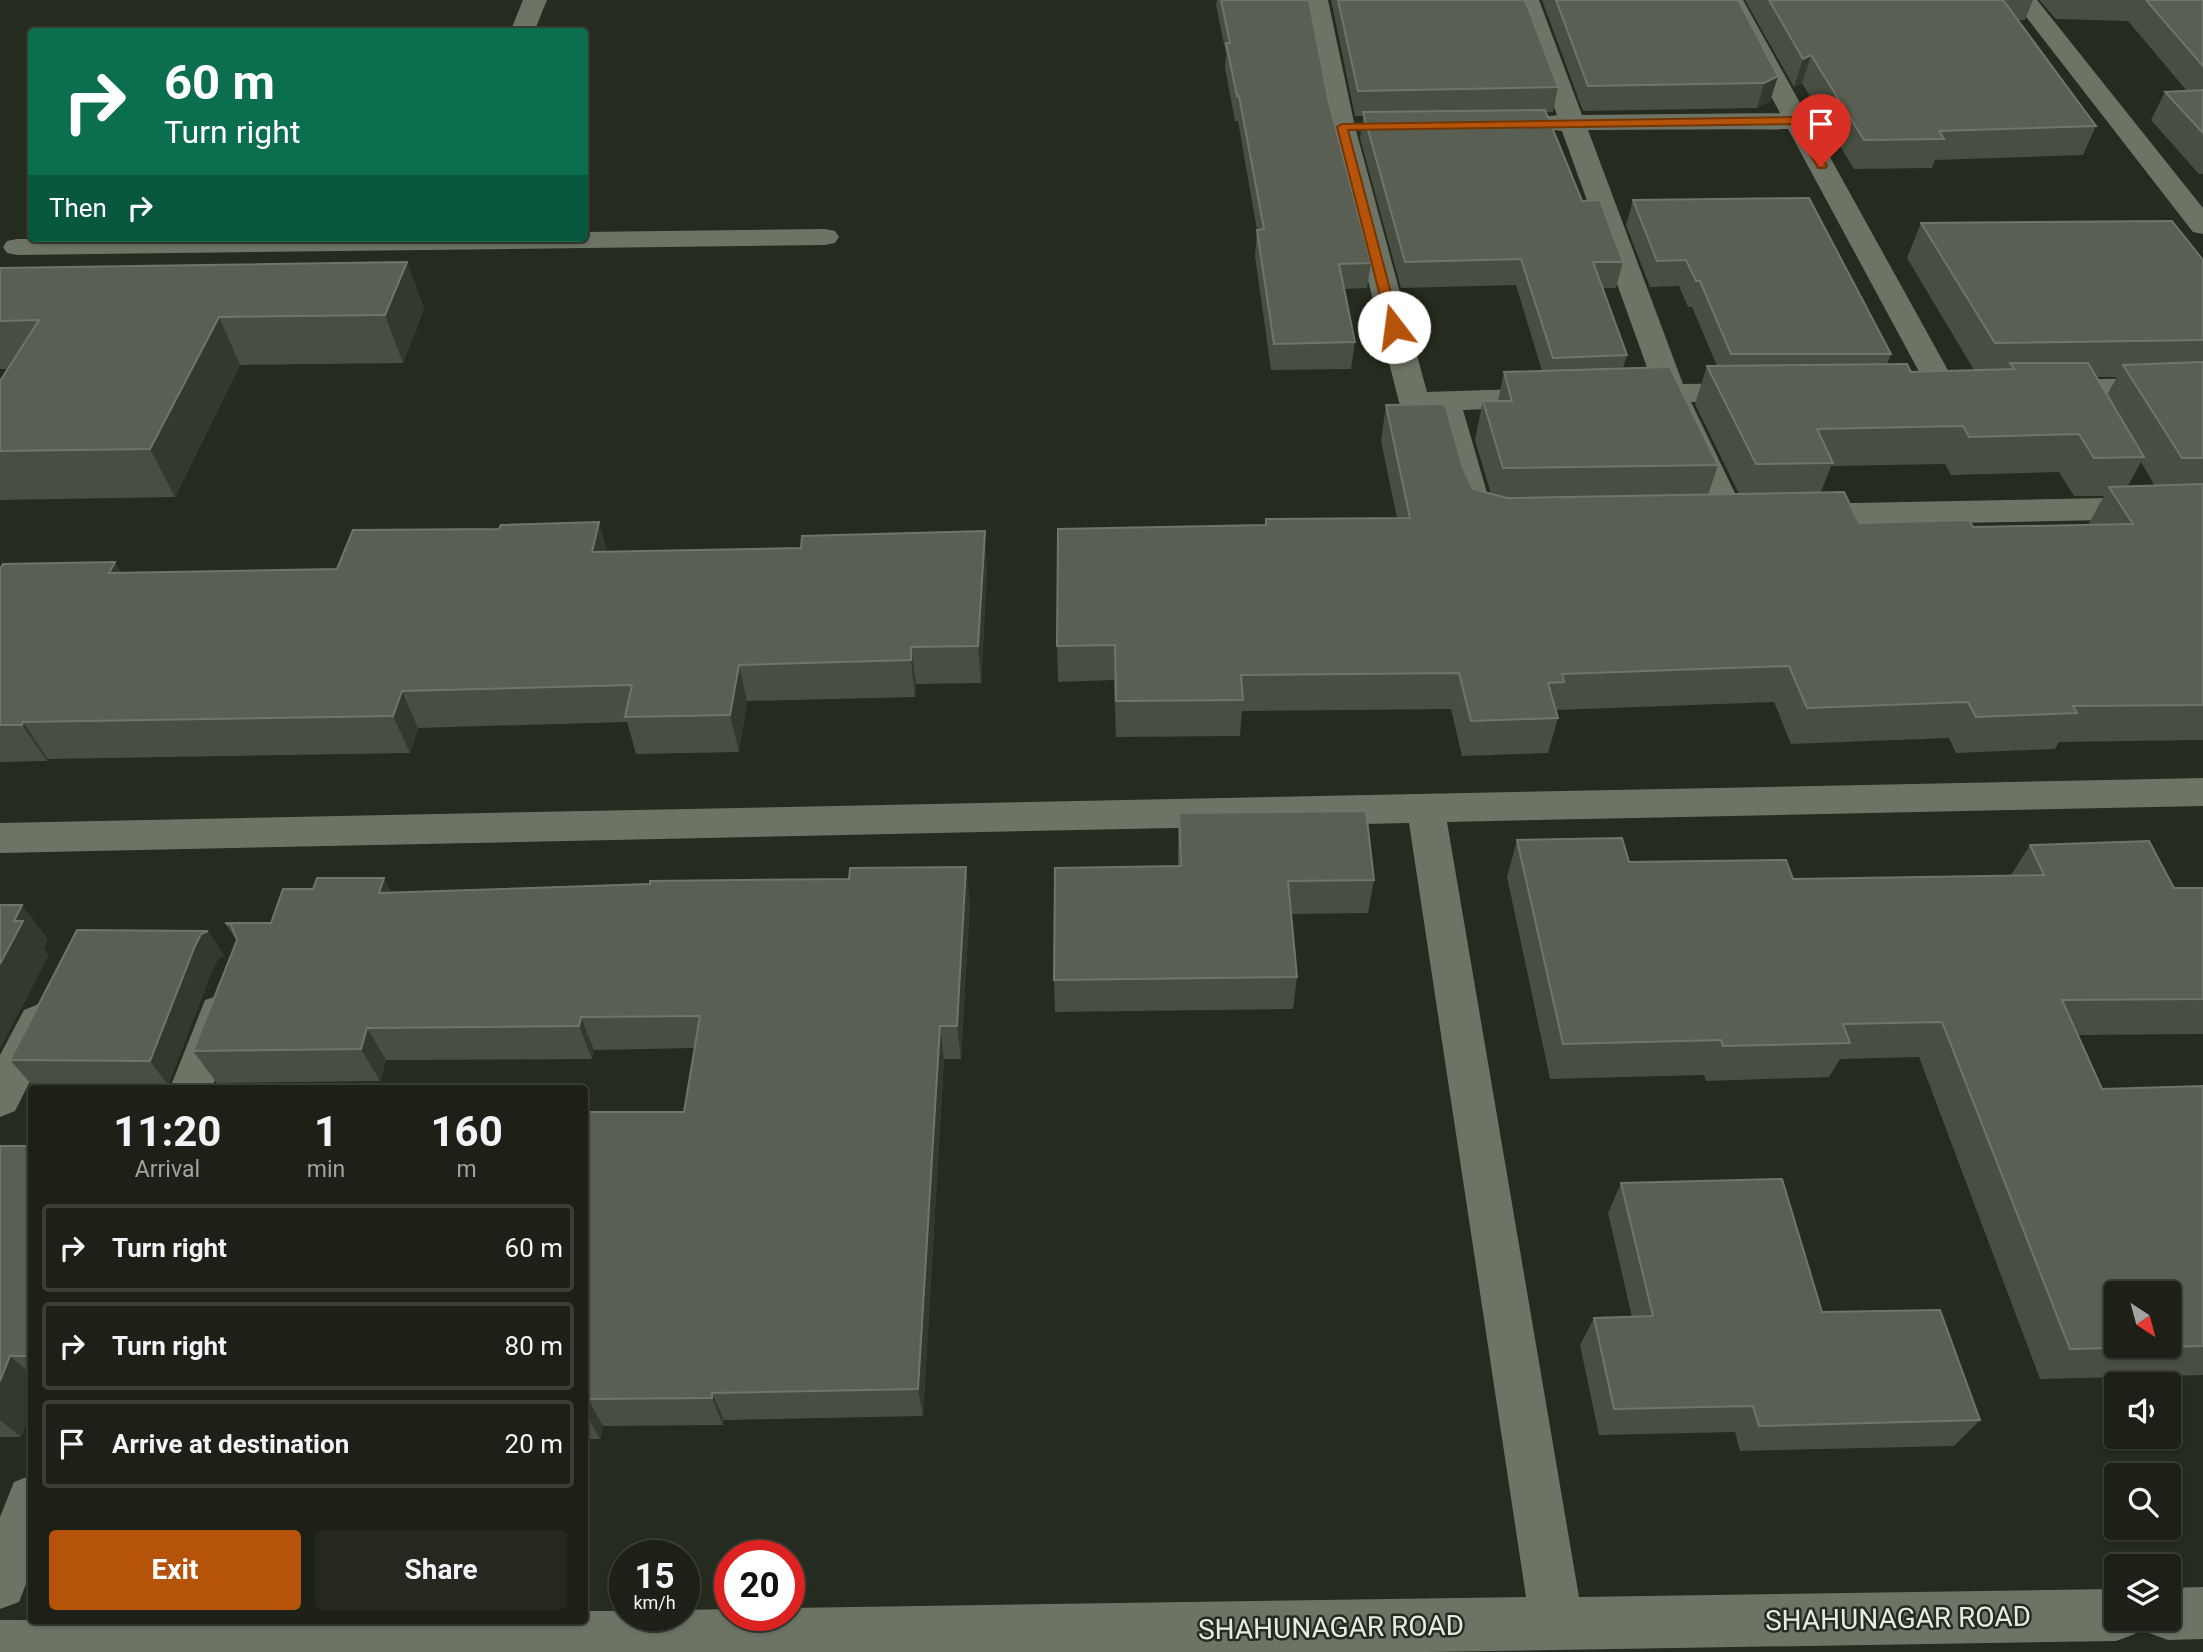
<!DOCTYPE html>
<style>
body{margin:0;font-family:Roboto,sans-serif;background:#25281f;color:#f1f3f6;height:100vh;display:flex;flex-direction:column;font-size:26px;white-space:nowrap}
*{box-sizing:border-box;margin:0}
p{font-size:23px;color:#a0a3a1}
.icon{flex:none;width:38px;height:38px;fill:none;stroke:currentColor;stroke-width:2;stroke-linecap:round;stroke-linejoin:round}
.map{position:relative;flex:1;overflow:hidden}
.sheet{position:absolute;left:28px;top:1085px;width:560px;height:539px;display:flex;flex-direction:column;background:#1c2016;border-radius:7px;box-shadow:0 2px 5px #0004,0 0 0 2px #3a3e35}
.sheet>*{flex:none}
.hud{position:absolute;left:28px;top:28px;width:560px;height:214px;border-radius:7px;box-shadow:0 2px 5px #0004,0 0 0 2px #3a3e35;background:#0b6e4f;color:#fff;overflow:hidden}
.needle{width:46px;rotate:144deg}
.controls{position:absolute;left:2104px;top:1281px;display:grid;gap:14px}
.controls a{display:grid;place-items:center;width:77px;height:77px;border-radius:7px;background:#1c2016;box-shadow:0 2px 5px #0004,0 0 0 2px #3a3e35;font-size:35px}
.speed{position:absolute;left:609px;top:1540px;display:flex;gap:14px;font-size:35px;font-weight:700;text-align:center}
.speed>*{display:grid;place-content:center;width:91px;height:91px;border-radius:50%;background:#1c2016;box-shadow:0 2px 5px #0004,0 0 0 2px #3a3e35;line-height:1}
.speed small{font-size:18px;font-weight:400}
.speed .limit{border:10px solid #d22;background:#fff;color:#111}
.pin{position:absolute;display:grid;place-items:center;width:60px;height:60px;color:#fff;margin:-72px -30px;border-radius:50% 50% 50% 0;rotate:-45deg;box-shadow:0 0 7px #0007}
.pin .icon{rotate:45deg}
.me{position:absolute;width:77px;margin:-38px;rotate:345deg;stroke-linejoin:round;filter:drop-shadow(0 0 5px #0008)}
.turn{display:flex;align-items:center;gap:24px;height:147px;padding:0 21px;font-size:32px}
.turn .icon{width:91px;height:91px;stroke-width:2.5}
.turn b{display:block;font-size:49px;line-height:60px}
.then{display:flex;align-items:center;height:66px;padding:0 21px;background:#0003;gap:14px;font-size:26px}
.eta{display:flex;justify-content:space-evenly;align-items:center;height:119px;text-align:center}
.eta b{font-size:42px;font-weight:700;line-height:49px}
.primary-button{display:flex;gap:14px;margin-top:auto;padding:14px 21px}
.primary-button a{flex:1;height:80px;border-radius:7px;background:#b45309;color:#fff;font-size:28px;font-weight:700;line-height:80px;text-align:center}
.primary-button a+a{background:#25281f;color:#f1f3f6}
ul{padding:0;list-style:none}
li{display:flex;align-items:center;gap:21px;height:88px;margin:0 14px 10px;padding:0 7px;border:4px solid #3a3e35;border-radius:7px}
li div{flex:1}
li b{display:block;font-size:26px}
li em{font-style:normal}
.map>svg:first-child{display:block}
</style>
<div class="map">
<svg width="2203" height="1652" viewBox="0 0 2203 1652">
<rect width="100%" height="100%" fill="#252b1e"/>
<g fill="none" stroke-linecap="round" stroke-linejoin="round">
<!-- minor -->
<g fill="#6d7465" fill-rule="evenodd">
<path d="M523,0H547L534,32H510Z"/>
<path d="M1304,0H1328L1355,127L1427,392L1551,388L1562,390L1566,397L1562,404L1551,406L1463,410L1490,503L1503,518L1499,526L1487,529L1468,524L1458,503L1433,411L1403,409L1399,402L1329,127Z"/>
<path d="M1515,0H1539L1582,115L1780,113L1719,0H1743L1960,392L1956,399L1945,401L1934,399L1930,392L1788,129L1588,130L1683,384L1751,383L1762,385L1766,392L1762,399L1751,401L1691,402L1746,516L1742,524L1730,527L1718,524L1661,403H1629L1618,401L1614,394L1618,387L1653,384L1562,131L1538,128L1534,123L1538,118L1557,115Z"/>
<path d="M2013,0H2037L2203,208V234L2193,232Z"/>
<path d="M825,229L835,231L839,237L835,243L825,245L17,255L7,253L3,247L7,241L17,239L584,238V232Z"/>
<path d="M2203,377V395L2053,398L2042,396L2038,389L2042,382L2053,380Z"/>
<path d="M2203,496V518L1803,526L1791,523L1787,515L1791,507L1803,504Z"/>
<path d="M2203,778V806L1447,822L1579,1597L2116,1589V1619H2141L2135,1634L2116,1641L1427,1652H0V1620H584V1611H625V1615H684V1610L730,1609V1615H789V1608L1526,1597L1409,823L0,853V823Z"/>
<path d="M220,995L235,1000L241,1012L212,1088H170L205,1000Z"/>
<path d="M39,1004L54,1010L60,1022L15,1111L0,1117V1055L24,1010Z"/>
<path d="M32,1475V1569L19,1602L0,1609V1517L14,1482Z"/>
<path d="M2203,1587V1639L2168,1640L2149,1633L2143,1619H2168V1588Z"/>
</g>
</g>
<!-- wall -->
<g fill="#484e41" fill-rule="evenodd">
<path d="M1217,0H1309L1329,103L1371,263L1367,288L1344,289L1355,342L1351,369L1271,370L1255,256L1257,230L1238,121H1235L1225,68L1226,54L1216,5Z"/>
<path d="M1331,0H1525L1558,87L1553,112H1546L1582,201L1623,262L1616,288H1602L1627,355L1623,368L1718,465L1708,495L1739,494L1695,404L1707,366H1717L1692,307H1688L1679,286L1650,287L1626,225L1633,200L1891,354L1887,364L1911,372L1974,370L1907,258L1921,223L2203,260V740L2059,742L2055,749L1956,753L1949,738L1791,744L1774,702L1557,710L1558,718L1548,753L1462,756L1451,709L1242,711L1240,736L1116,737L1114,680L1058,682L1057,646L1265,525L1266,519L1397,518L1381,441L1386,405L1463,468L1473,489L1491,494L1475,440L1483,401H1498L1504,372L1542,371L1516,285L1401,288L1360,138L1363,116H1355ZM2096,377H2117L2107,395ZM2141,462L2155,486H2128ZM1945,464L1951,475L2059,472L2074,496H2104L2089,523L2091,525L1973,527L1859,523L1821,492L1831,466Z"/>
<path d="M1542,0H1738L1778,76L1770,101L1757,108L1583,111Z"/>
<path d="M1745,0H2033L2025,20H2017L2096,126L2083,155L1935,160L1932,168L1854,169L1802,83L1794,87Z"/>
<path d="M2039,0H2203V174H2199L2151,120L2165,92L2187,91L2128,21L2056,19Z"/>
<path d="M407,262L424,309L403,363L240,365L175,497L0,500V381L8,369H0V268Z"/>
<path d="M599,522L607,552L987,569L981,683L916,684L915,697L747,701L739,752L636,754L627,722L418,728L410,753L48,759L47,761L0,762V569L115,562L121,573L337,569L499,529Z"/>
<path d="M1179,813L1374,880L1368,913L1291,914L1297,977L1293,1009L1055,1012L1054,980L1178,866V846Z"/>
<path d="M1517,840L1629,862L1793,879L2011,875L2030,845L2174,888H2203V1034L2078,1035L2102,1089L2203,1086V1375L2040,1379L1919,1057L1840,1059L1829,1077L1706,1081L1704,1075L1550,1079L1507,877Z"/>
<path d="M391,892L970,901L961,1059H944L923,1416L724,1420L723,1425L603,1426L600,1439H584V1135L684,1112L695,1048L594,1050L592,1059L386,1060L380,1081L217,1083L193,1051L237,941L225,923H271Z"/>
<path d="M208,931L224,956L218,959L212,971L168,1085L31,1084L10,1060Z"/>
<path d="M0,1146H32V1410L21,1437H0Z"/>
<path d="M1621,1183L1822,1312L1980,1420L1954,1446L1740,1451L1735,1432L1599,1435L1580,1345L1594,1318L1632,1317L1608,1213Z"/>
</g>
<!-- shaded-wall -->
<g fill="#33392c">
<path d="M1811,55L1802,83L1794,87L1803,59Z"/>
<path d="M1778,76L1770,101L1757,108L1764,83Z"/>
<path d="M407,262L424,309L403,363L385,315Z"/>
<path d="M219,317L240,365L175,497L150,449Z"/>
<path d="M599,522L609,559L592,552Z"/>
<path d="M985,531L987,569L981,683L978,646Z"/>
<path d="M115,562L136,599L109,573Z"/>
<path d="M911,647L916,684L915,697L911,660Z"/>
<path d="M739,665L747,701L739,752L730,715Z"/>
<path d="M402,691L418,728L410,753L393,716Z"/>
<path d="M23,722L48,759L47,761L22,725Z"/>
<path d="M966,867L970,901L961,1059L957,1026Z"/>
<path d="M384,878L401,911L379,893Z"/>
<path d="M22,905L48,939L44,948L49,955L0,1049V964L14,921Z"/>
<path d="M208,931L224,956L218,959L212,971L168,1085L150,1061L195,946L201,934Z"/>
<path d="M581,1017L594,1050L592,1059L579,1026Z"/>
<path d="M940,1026L944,1059L923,1416L918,1389Z"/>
<path d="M367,1028L386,1060L380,1081L361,1049Z"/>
<path d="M10,1356L32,1375V1410L21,1437L0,1420V1381Z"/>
<path d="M712,1393L724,1420L723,1425L712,1398Z"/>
<path d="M588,1399L603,1426L600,1439L585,1412Z"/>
</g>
<!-- building -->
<g fill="#595f53" stroke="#6f7569" stroke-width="2" fill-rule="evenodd">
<path d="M1221,0H1309L1329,103L1371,263L1339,264L1355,342L1274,344L1257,230L1264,229L1239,96H1237L1226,43H1230Z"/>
<path d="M1338,0H1525L1558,87L1358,91Z"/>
<path d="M1556,0H1738L1778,76L1764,83L1588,86Z"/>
<path d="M1769,0H2003L2096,126L1939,131L1944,139L1864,140L1811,55L1803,59Z"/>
<path d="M2146,0H2203V66Z"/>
<path d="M2203,90V133L2165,92Z"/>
<path d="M1545,110L1582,201L1600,200L1623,262H1593L1627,355L1553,358L1521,259L1405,262L1363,112Z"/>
<path d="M1809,198L1891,354H1731L1700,281H1696L1686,260L1657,261L1633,200Z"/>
<path d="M2172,221L2203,260V340L1995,343L1921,223Z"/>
<path d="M407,262L385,315L219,317L150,449L0,451V381L39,320L0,321V268Z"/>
<path d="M2203,362V458H2182L2123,365Z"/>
<path d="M2010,363H2088L2144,457L2094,458L2079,434L1969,437L1963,426L1817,429L1833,463L1756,464L1707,366L1907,364L1911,372L2014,369Z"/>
<path d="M1670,367L1718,465L1503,468L1483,401H1512L1504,372Z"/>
<path d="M1445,404L1463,468L1473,489L1507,498L1844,492L1859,523L1969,520L1973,527L2133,524L2109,487L2203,484V705L2073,706L2077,713L1976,717L1968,702L1807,708L1789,666L1562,674L1564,682L1548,683L1558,718L1471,721L1459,673L1241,675L1243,700L1116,701L1115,645L1057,646L1058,529L1266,525V519L1410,518L1386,405Z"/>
<path d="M599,522L592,552L801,548L802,536L985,531L978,646L911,647V660L739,665L730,715L625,717L632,685L402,691L393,716L23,722L22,725H0V569L3,564L115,562L109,573L337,569L353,530L499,529L501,525Z"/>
<path d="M1366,811L1374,880L1288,881L1297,977L1054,980L1055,868L1181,866L1179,813Z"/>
<path d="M1622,838L1629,862L1786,860L1793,879L2044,875L2030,845L2149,841L2174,888H2203V999L2062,1000L2102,1089L2203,1086V1346L2070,1349L1942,1022L1843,1024L1850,1043L1723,1046L1721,1040L1563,1044L1517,840ZM2116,1293H2168V1346H2116Z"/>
<path d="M966,867L957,1026H940L918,1389L712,1393V1398L588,1399L584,1412V1135H586V1112H684L700,1016L581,1017L579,1026L367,1028L361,1049L193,1051L237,940L231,925L225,923H271L283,889H313L317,878H384L379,893L650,884V881L849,879L850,868Z"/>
<path d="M0,905H22L14,921H23L0,964Z"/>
<path d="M77,930L208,931L201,934L195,946L150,1061L10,1060Z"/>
<path d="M0,1146H32V1356H10L0,1381Z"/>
<path d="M1782,1179L1822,1312L1940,1310L1980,1420L1759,1426L1753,1406L1614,1409L1594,1318L1653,1316L1621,1183Z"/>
</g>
<!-- route -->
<path fill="#b45309" stroke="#753606" stroke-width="2" d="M1797,117L1802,121L1827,166L1825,168H1818L1793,124L1348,130L1400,327L1394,330L1388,327L1337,127L1342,124Z"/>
<g text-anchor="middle" stroke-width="5" stroke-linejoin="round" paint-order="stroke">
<!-- near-street labels -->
<g font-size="28" fill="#e7ebe3" stroke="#252b1e">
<text transform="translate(1898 1618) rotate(-1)" y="10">SHAHUNAGAR ROAD</text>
<text transform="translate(1331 1627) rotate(-1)" y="10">SHAHUNAGAR ROAD</text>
</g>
</g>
</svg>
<div class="controls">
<a><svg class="needle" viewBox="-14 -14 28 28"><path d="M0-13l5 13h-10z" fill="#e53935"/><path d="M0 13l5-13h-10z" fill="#a0a3a1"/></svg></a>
<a><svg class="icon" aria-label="sound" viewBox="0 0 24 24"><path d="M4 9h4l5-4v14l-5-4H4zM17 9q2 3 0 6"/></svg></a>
<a><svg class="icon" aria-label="search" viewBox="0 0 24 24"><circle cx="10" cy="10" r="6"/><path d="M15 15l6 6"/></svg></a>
<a><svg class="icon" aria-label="layers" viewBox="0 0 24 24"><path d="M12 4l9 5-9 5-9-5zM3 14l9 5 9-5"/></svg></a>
</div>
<div class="speed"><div>15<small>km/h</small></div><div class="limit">20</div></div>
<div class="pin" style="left:1821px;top:166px;background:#d93025"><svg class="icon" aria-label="arrive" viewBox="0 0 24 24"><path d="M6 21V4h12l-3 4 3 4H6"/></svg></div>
<svg class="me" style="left:1394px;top:327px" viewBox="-20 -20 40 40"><circle r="19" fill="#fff"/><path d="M0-13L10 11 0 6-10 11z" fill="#b45309"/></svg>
<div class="hud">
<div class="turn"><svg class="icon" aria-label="right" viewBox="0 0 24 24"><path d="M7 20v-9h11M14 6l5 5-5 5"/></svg><div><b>60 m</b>Turn right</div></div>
<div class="then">Then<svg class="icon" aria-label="right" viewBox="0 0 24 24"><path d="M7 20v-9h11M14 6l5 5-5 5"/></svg></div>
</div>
<section class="sheet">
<div class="eta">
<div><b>11:20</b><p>Arrival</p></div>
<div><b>1</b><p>min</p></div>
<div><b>160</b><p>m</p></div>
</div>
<ul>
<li><svg class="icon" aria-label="right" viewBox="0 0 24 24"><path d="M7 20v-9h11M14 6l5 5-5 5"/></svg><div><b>Turn right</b></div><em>60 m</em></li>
<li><svg class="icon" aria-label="right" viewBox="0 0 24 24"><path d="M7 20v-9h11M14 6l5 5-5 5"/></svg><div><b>Turn right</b></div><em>80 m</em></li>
<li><svg class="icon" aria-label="arrive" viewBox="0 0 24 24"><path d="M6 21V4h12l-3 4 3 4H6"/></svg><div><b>Arrive at destination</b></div><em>20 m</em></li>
</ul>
<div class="primary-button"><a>Exit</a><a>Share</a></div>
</section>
</div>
